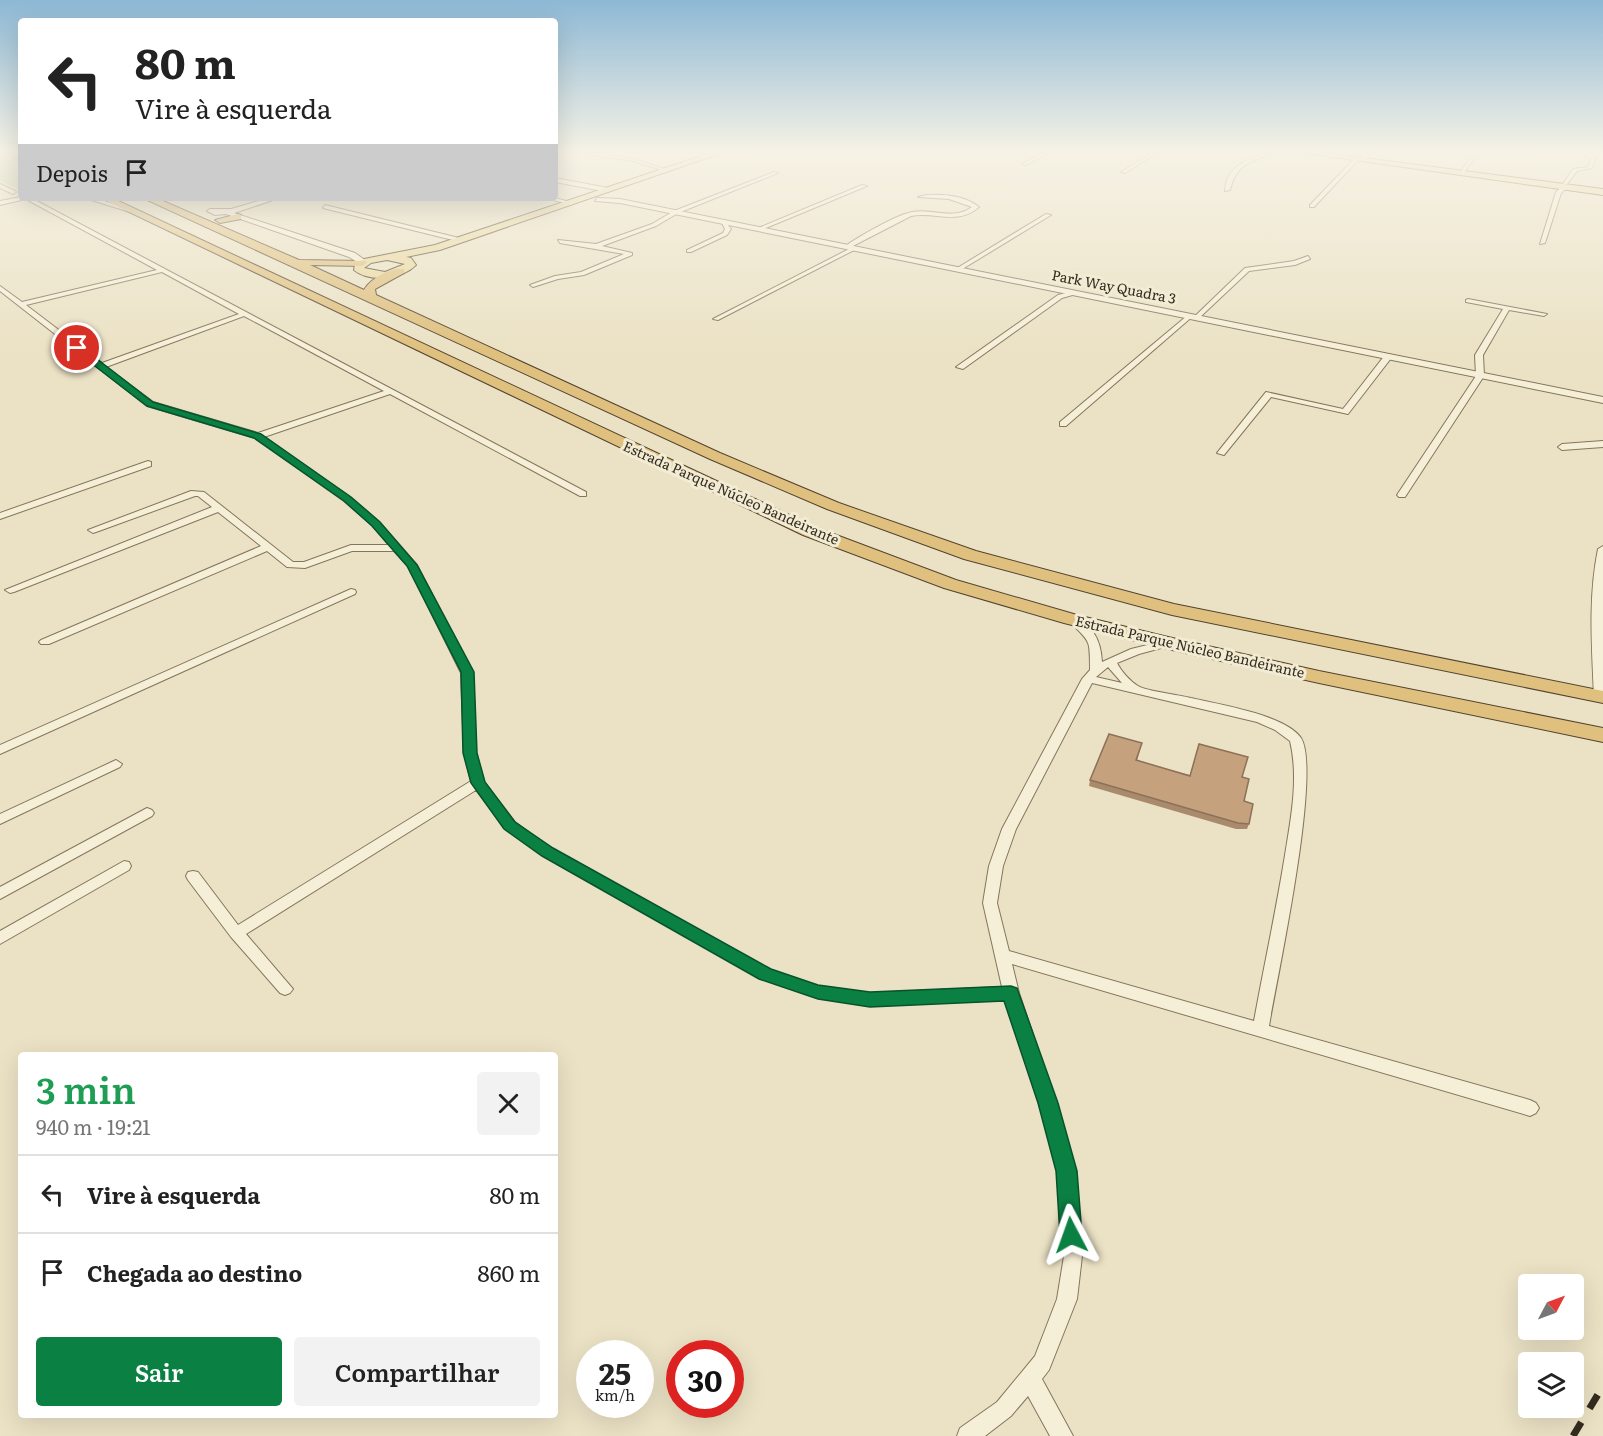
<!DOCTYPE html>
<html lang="pt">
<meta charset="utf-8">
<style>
body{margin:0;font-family:Literata,serif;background:#f2f2f2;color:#222;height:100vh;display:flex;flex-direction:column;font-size:22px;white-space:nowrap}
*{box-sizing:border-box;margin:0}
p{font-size:20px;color:#767676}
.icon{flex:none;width:33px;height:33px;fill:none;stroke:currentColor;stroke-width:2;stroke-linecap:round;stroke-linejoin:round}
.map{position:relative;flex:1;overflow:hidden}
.panel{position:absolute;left:18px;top:1052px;width:540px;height:366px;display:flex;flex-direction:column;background:#fff;border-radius:6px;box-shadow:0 6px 24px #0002}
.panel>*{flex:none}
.top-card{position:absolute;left:18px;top:18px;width:540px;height:183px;border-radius:6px;box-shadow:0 6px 24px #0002;background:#fff;color:#222;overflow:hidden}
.needle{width:39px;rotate:49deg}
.controls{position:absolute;left:1518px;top:1274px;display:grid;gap:12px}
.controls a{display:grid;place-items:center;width:66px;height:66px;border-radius:6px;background:#fff;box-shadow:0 6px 24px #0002;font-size:30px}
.speed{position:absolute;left:576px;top:1340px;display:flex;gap:12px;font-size:30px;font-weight:700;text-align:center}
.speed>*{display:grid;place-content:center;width:78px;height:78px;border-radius:50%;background:#fff;box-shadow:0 6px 24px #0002;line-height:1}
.speed small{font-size:15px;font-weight:400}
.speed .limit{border:9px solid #d22;background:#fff;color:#111}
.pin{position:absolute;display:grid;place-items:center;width:51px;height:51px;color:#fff;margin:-26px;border:3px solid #fff;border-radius:50%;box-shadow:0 2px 6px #0007}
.me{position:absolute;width:66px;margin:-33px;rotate:356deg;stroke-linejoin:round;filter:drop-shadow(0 0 4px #0008)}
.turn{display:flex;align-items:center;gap:21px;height:126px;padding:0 18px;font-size:27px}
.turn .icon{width:78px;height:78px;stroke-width:2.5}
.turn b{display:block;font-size:42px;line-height:51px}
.then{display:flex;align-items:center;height:57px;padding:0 18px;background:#0003;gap:12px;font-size:22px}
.round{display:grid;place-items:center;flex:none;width:63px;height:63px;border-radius:6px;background:#f2f2f2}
.head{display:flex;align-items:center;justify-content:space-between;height:102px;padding:0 18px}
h1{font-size:36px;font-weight:600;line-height:45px;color:#1e9e55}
.action{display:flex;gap:12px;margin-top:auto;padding:12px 18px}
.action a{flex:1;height:69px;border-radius:6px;background:#0b8043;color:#fff;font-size:24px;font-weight:600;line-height:69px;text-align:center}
.action a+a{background:#f2f2f2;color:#222}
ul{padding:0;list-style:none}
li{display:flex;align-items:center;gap:18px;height:78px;padding:0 18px;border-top:2px solid #e0e0e0}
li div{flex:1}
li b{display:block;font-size:22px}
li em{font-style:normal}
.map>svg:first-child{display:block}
</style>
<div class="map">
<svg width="1603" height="1436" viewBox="0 0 1603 1436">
<rect width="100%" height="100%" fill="#ebe2c5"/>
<!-- green -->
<path fill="#bfc89a" d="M0,151L21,161V191L0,181Z"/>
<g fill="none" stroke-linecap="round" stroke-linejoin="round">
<!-- minor casing -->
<g stroke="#84755d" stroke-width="2">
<g id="minor">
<path d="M1047,151H1052L1026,165L1022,164Z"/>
<path d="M1155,151H1160L1125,173L1121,172Z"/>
<path d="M1270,151H1276C1253,164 1238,159 1230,190L1225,191C1226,165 1249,159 1270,151Z"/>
<path d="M1368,151H1373L1366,158H1362Z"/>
<path d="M1476,151H1480L1465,171H1461Z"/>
<path d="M1580,151H1585L1596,158L1592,168L1577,171L1567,184H1563L1573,169L1588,167L1591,159Z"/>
<path d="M590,152L634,159L667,170L665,171L633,161L588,154Z"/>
<path d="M1355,158L1359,159L1314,207H1310V205Z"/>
<path d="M774,172L778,173L678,213L656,226L602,246L632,253V255L584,275L558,279L533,287L530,285L555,276L581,272L624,254L560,243L558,240L596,244L652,224L674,211Z"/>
<path d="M555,178L608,188L611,190L608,192L555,182Z"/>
<path d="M862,185L867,186L761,230L756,229Z"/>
<path d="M1563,186L1568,187L1561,193L1545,243L1540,244L1556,192Z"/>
<path d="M927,195C945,194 965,196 979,207C957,226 935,211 911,216L849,248L844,247C858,237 896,215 912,212C934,208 952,221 972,207L949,199L918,197Z"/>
<path d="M24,198H31L586,492V496H580L390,394L264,437L350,497L379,522L417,565L473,673L476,753L484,782L515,822L552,849L770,970L818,986L870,993L1002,987L983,903L989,866L1002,829L1082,679L1090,670C1090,637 1090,643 1069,621L1074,618C1094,625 1101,642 1102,662L1131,649L1168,640L1172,641L1174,643L1172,645L1139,654L1117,663C1121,671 1130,681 1138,686C1146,691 1180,695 1191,698C1217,704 1286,715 1301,738C1322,771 1277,978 1269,1026L1530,1100L1536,1103L1539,1108L1536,1113L1530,1116L1012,964L1019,993L1056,1103L1076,1171L1082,1256L1077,1299L1049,1370L1042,1379L1073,1436H1050L1028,1396L1011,1416L985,1436H957L960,1428L997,1402L1035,1356L1057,1299L1064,1256L1058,1171L1040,1103L1005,1000L870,1005L818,998L760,978L542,855L505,828L476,790L246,934L293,989L290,993L285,995L280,993L231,937L188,880L186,876L188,872L193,871L198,872L238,925L471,781L464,753L461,673L408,566L394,551H352L305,568L287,567L267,551L49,644H41L39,642L41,640L261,546L218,512L14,592L10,593L5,590L212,507L198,496H195L96,532L93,533L88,530L191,491L204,492L293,562H304L351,545H389L373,526L344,501L255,438L147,406L0,291V286L22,302L157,270ZM162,272L239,314L102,363L26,305ZM244,316L384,391L258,433L153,402L106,367ZM1108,667L1122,683L1096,677ZM1092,683L1257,722L1275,730L1290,741C1299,778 1291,818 1285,855C1276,911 1264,966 1254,1021L1009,951L997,903L1003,866L1016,829Z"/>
<path d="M546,198H555L574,203L571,205Z"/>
<path d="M325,205L463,239L464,240L461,242L323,208Z"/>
<path d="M1046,214L1051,215L959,271L954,270Z"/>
<path d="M721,221H725L731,229L727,235L691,252H687V250L723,233L725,229Z"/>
<path d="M853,247L858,248L718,320L713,319Z"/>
<path d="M1308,256L1310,259L1295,265L1249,271L1198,319L1193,318L1245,268L1294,261Z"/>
<path d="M1074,291L1076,292V294L1062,298L963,369L956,367L1058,295Z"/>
<path d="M1468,299L1547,314L1544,316L1509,310L1483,355L1484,376L1405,497H1399L1397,495L1476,376L1475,355L1503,309L1466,302V300Z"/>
<path d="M1188,315L1193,316L1066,426H1060V422Z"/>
<path d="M1385,355L1392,357L1348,414L1271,397L1224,455L1217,453L1266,392L1343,409Z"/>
<path d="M1603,441V447L1562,450L1558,447L1562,444Z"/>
<path d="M148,461L151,462V466L0,519V513Z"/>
<path d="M1603,546V699L1600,700L1594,696C1592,646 1588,598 1598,549Z"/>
<path d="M351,589L355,590L356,592L355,594L0,754V745Z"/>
<path d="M116,760L122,764L120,767L0,824V814Z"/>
<path d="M147,808L152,810L154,813L152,816L0,899V887Z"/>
<path d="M124,861L129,862L131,866L129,870L0,944V931Z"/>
</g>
</g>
<!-- tertiary casing -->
<g stroke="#84755d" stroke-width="2">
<g id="tertiary">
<path d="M0,184L15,191L16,192L13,194L0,188Z"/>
<path d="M21,197L30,198L0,205V201Z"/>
<path d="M85,198H95L135,211L130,212Z"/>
<path d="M269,198H279L234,213L355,253L369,263L362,265L349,257L226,214L215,215L207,211L210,209H231Z"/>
<path d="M597,198L620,199L1603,397V403L620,203L595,201Z"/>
</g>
</g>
<!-- primary casing -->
<g stroke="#524330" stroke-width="2">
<g id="primary">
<path d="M716,151H727L440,250L406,257L411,258L416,265C402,279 370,283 354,270L355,264L364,259L435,245ZM387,260L405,264L385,272L364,268L371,263Z"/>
<path d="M1290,151H1310L1603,189V195Z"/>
</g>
</g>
<!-- trunk casing -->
<g stroke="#524330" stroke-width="2">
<g id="trunk">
<path d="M4,151H14L21,155V161Z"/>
<path d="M100,198H112L815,527L956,580L1077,615L1168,637L1319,671L1603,728V742L1319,683L1168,649L1064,623L944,588L803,535Z"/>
<path d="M143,198H156L299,260L366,261L367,263L362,266L310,265L364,290C370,279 391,267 404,269V273L375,289L376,295L720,453L839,503L976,551L1174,604L1603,691V703L1172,615L964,559L827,509L710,459Z"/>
<path d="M238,214L241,215V219L220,223L215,220Z"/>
</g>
</g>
<!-- minor -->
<use href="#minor" fill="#f6efd8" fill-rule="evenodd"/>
<!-- tertiary -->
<use href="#tertiary" fill="#f6efd8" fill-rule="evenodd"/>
<!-- primary -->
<use href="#primary" fill="#ebd9a0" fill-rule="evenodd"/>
<!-- trunk -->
<use href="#trunk" fill="#dfc07e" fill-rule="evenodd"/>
<!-- rail -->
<path stroke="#352c1f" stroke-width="7" stroke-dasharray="16 16" stroke-linecap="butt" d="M1573,1436L1603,1386"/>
</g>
<!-- wall -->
<path fill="#aa8a6c" d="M1142,743L1137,761L1190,775L1242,777L1244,801L1249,824L1247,829H1236L1089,786L1090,780Z"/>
<!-- building -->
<path fill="#c6a17e" stroke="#8b7158" stroke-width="1.5" d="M1109,734L1142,743L1136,760L1190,776L1199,744L1248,757L1242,777L1249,779L1244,801L1253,804L1249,824L1238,823L1090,780Z"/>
<!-- sky -->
<linearGradient id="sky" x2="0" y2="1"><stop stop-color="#8db8d5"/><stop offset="0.43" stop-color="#f6f2e5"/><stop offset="1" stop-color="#f6f2e5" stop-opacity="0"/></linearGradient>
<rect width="1603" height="352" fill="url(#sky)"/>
<!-- route -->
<path fill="#0b8043" stroke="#07532c" stroke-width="1.5" d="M74,346H80L153,402L261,434L351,497L380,522L417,565L474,672L477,753L485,782L515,822L553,848L771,969L818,985L870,992L1011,986L1017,988L1058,1103L1077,1171L1082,1235L1079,1242L1071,1245L1063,1242L1060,1235L1056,1171L1038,1103L1004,1001L870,1007L818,999L759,979L542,856L504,829L471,783L463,753L461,672L407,566L372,526L344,501L254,438L147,406L74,350Z"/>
<g text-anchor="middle" stroke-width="6" stroke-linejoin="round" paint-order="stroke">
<!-- far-street labels -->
<g font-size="14" fill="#352c1f" stroke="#f3ecd4">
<text transform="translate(1114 287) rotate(11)" y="5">Park Way Quadra 3</text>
<text transform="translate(731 493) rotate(24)" y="5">Estrada Parque Núcleo Bandeirante</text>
<text transform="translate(1190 647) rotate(13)" y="5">Estrada Parque Núcleo Bandeirante</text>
</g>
</g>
</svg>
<div class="controls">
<a><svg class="needle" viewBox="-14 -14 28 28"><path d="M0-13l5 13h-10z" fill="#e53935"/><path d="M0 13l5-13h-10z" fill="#767676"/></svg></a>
<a><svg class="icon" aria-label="layers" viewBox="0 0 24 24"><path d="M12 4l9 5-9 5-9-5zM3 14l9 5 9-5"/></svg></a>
</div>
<div class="speed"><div>25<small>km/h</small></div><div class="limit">30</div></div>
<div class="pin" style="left:77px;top:348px;background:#d93025"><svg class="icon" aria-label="arrive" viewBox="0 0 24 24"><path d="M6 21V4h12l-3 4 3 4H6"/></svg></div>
<svg class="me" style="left:1071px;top:1235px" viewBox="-20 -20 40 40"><path d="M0-17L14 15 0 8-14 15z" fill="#0b8043" stroke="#fff" stroke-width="4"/></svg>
<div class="top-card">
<div class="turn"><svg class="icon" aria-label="left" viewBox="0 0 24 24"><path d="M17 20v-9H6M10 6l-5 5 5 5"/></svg><div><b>80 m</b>Vire à esquerda</div></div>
<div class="then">Depois<svg class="icon" aria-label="arrive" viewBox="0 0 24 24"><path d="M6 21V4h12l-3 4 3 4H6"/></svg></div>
</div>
<section class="panel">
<div class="head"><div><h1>3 min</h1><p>940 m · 19:21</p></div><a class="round"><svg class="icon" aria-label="close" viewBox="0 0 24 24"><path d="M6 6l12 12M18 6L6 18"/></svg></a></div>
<ul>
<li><svg class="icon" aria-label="left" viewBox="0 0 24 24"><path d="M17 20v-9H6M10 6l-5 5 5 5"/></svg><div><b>Vire à esquerda</b></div><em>80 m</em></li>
<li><svg class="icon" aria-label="arrive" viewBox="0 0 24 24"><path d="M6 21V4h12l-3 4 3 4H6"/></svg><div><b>Chegada ao destino</b></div><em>860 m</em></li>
</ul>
<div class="action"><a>Sair</a><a>Compartilhar</a></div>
</section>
</div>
